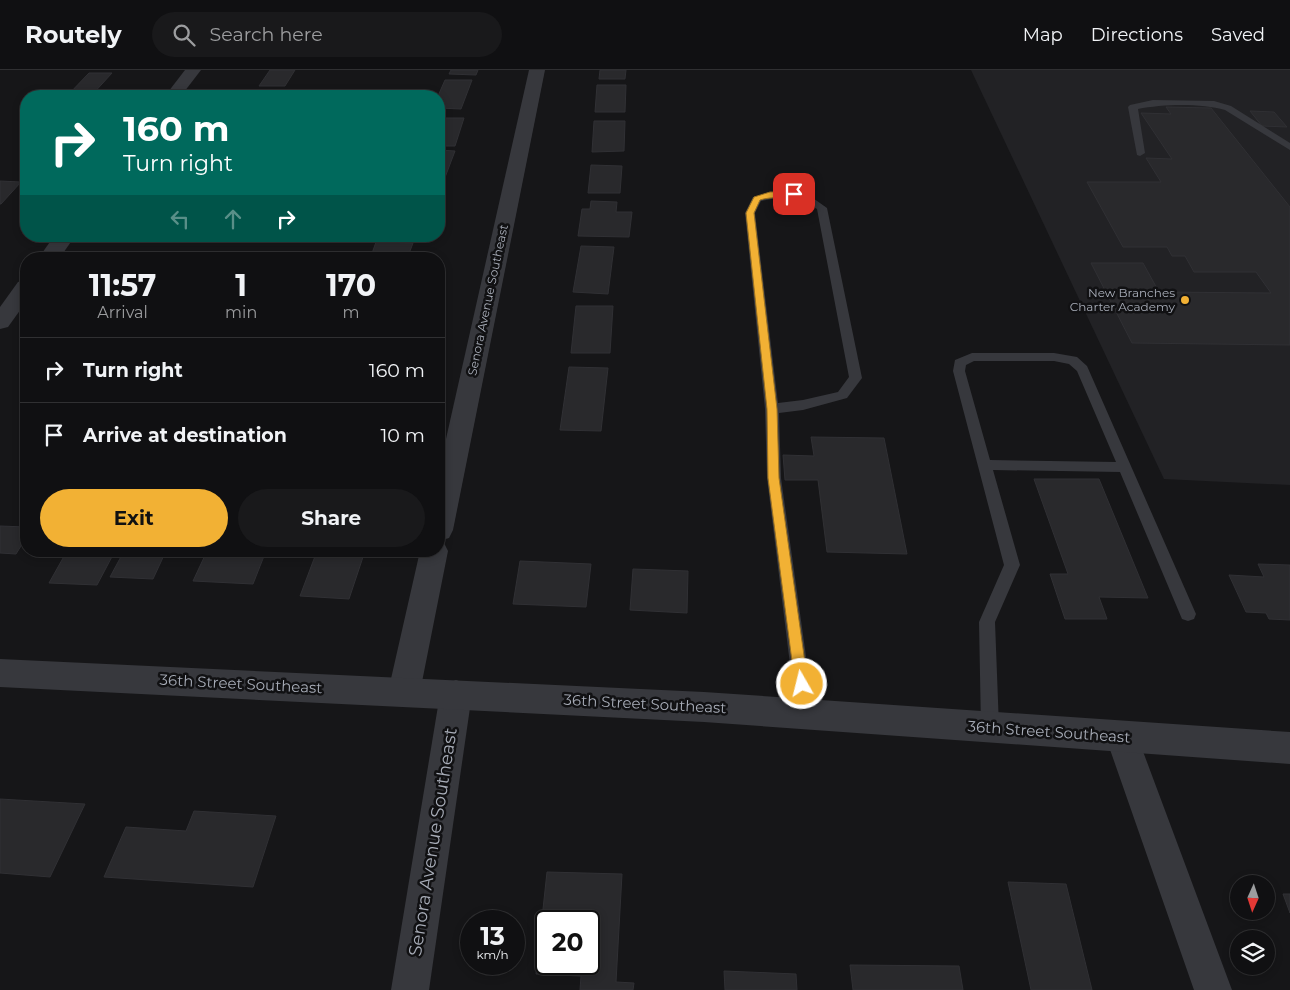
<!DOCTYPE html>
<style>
body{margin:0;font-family:Montserrat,sans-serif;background:#19191b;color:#f1f3f6;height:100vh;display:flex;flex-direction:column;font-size:19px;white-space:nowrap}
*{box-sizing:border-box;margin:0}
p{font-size:16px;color:#9c9d9f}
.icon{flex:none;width:28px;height:28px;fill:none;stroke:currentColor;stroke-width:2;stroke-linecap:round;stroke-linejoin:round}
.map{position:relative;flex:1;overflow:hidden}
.side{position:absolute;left:20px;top:182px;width:425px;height:305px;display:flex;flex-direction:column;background:#101012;border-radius:20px;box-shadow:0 2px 8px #0003,0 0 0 1px #303032}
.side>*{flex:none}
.guide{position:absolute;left:20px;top:20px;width:425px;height:152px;border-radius:20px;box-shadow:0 2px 8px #0003,0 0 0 1px #303032;background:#00695c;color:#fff;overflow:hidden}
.needle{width:32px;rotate:183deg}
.buttons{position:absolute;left:1230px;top:805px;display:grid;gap:10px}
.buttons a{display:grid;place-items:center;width:45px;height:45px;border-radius:50%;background:#101012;box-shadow:0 2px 8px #0003,0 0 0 1px #303032;font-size:25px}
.speed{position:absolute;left:460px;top:840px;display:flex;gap:10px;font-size:25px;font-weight:700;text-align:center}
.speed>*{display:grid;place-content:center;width:65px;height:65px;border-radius:50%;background:#101012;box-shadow:0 2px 8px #0003,0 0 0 1px #303032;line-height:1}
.speed small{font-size:12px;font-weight:400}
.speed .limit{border:2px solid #111;border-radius:8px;background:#fff;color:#111}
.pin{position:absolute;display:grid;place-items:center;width:42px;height:42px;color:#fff;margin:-21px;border-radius:10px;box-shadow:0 2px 8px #0006}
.me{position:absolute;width:55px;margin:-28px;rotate:352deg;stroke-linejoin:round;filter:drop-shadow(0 0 4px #0008)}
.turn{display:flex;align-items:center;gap:18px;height:105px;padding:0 20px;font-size:22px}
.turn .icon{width:65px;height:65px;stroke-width:2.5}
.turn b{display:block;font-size:35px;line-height:42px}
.lanes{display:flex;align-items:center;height:48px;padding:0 20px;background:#0003;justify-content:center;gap:25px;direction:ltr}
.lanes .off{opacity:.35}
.eta{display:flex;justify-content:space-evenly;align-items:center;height:85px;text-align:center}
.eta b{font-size:30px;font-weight:700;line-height:35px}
.button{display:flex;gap:10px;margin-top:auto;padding:10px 20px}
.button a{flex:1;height:58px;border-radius:30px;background:#f2b134;color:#111;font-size:20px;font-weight:700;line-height:58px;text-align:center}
.button a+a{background:#19191b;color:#f1f3f6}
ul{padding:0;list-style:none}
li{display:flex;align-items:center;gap:15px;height:65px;padding:0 20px;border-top:1px solid #303032}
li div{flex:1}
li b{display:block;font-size:19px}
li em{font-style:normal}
header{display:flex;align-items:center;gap:30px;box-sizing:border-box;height:70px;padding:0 25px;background:#101012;border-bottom:1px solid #303032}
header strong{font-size:24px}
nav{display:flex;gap:28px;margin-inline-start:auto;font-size:18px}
.search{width:350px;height:45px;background:#19191b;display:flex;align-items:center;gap:12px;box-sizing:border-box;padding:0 18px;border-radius:28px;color:#9c9d9f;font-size:19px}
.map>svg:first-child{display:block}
</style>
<header>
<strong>Routely</strong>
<div class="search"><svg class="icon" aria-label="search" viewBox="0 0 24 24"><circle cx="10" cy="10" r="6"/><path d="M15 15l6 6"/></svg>Search here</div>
<nav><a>Map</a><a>Directions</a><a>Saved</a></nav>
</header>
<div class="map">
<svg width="1290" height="920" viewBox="0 0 1290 920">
<rect width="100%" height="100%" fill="#161618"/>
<!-- built -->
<path fill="#222225" d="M971,0H1290V415L1164,409Z"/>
<!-- building -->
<g fill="#29292c" stroke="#303034" fill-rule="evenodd">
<path d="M270,0H295L285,16H259Z"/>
<path d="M451,0H478L476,5L449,4Z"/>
<path d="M600,0H626L625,9H599Z"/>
<path d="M89,3H112L91,26H67Z"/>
<path d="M445,10H472L461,39L439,38L438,26Z"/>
<path d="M597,15H626L625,42H595Z"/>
<path d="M1166,37L1211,38L1290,137V275L1132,273L1091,193H1143L1159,222L1271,223L1256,202H1194L1185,186H1172L1167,177H1123L1087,112H1161L1146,88L1172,89L1141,43L1171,44Z"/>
<path d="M1250,41L1274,42L1287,57L1262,56Z"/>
<path d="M439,48H464L455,76H439Z"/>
<path d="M594,51H625L624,81L592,82Z"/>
<path d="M439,80L455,81L441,118H439Z"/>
<path d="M591,95L622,96L620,123H588Z"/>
<path d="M0,111L21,112L1,134H0Z"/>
<path d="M591,131L617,132L616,142H632L629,167L578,166L582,139H590Z"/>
<path d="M376,172L413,173L407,189H370Z"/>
<path d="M581,176L614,177L608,224L573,222Z"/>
<path d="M160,183L193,184L190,189H156Z"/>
<path d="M576,236H613L610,283H571Z"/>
<path d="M569,297L608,298L601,361L560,360Z"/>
<path d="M811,367L884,368L907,484L827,482L818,410H785L783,385L814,386Z"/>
<path d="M1034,409H1099L1148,528L1099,527L1107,549H1065L1050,504H1068Z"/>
<path d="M0,456L26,457V468L16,484L0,483Z"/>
<path d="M67,481H115L97,515L49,513Z"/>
<path d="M124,481H166L153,509L110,507Z"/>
<path d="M207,481H266L253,514L193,511Z"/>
<path d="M317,481H365L349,529L300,526Z"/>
<path d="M520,491L591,494L586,537L513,534Z"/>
<path d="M1258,494L1290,495V550L1269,549L1266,543L1246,542L1229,505L1264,507Z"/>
<path d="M633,499L688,501L687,543L630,540Z"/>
<path d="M0,729L85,734L50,807L0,803Z"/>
<path d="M194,741L276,746L253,817L104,807L126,757L186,761Z"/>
<path d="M547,802L622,804L616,912L634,913L633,920H580L581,906L536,904ZM546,851H589V894H546Z"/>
<path d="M1008,812L1066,814L1092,920H1031Z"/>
<path d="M1283,824H1290V843Z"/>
<path d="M850,895L959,896L963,920H853Z"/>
<path d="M724,901L796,904L797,920H725Z"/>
</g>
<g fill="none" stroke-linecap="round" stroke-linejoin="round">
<!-- service -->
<g fill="#37383d" fill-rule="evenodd">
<path d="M1153,30L1214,31L1231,36L1290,73V80L1225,40C1201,33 1163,34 1138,39L1145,83L1140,86L1137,85L1128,37L1130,35Z"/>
<path d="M783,121L810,126L827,138L862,308L847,328L803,340L779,343L781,408L814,643L811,649L805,651L799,649L796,643L767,408L765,339L745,143L753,127ZM783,127L803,131L817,139L849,307L838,322L803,330L778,333L755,143L761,131Z"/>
<path d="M972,283H1054L1077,287L1087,296L1196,544L1194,549L1188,551L1182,549L1120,402L993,400L1020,495L995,552L999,657L996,663L990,665L984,663L981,657L979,552L1004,495L953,301L955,290ZM974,291H1054L1069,294L1077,301L1116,392L990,390L965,301L966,295Z"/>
</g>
<!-- minor -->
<g fill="#37383d" fill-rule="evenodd">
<path d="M185,0H201L181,26H165Z"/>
<path d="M529,0H545L453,460L449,468L439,471V400Z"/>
<path d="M54,166H75L59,189H38Z"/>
<path d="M26,210V232L8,257L0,259V237L18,212Z"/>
<path d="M439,471L444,473L448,481L420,622L415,632L404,636L393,632L388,622L420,481H439Z"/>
<path d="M456,610L467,614L472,624L429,920H391L440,624L445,614Z"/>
<path d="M1122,652L1134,657L1138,668L1232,920H1194L1106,668L1110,657Z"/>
</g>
<!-- tertiary -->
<path fill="#37383d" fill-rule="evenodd" d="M0,589L704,622L1290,662V694L704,652L0,617Z"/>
</g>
<!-- route -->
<path fill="#f2b134" stroke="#9d7322" d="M770,122H794L798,124C790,129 771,126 760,130L754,143L777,339L779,408L808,614L806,618L802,620L797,618L795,614L768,408L767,339L746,143L754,127Z"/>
<!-- markers -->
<circle fill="#f2b134" stroke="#111113" stroke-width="2" cx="1185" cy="230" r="5"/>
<g text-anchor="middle" stroke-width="5" stroke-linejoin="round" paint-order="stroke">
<!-- far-poi labels -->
<g font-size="12" fill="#a8adb8" stroke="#111113" text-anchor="end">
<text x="1175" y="227">New Branches<tspan x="1175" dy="14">Charter Academy</tspan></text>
</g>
<!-- far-street labels -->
<g font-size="12" fill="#a8adb8" stroke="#111113">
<text transform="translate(488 230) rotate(-78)" y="4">Senora Avenue Southeast</text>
</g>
<!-- street labels -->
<g font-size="15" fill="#a8adb8" stroke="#111113">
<text transform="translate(241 614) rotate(3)" y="5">36th Street Southeast</text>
<text transform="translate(645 634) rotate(3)" y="5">36th Street Southeast</text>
<text transform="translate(1049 662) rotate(4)" y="5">36th Street Southeast</text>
</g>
<!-- near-street labels -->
<g font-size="18" fill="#a8adb8" stroke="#111113">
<text transform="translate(433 772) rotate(-81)" y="6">Senora Avenue Southeast</text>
</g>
</g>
</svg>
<div class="buttons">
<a><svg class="needle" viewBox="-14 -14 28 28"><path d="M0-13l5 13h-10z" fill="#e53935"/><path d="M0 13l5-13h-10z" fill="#9c9d9f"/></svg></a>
<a><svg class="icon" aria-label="layers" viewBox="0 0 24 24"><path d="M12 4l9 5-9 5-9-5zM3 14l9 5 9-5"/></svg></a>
</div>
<div class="speed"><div>13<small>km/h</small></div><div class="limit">20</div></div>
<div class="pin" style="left:794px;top:124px;background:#d93025"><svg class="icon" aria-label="arrive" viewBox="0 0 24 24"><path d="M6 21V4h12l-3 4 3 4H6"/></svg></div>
<svg class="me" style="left:802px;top:614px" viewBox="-20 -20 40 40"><circle r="17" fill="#f2b134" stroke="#fff" stroke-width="3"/><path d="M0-11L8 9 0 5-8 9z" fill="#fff"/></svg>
<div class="guide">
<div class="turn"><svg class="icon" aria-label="right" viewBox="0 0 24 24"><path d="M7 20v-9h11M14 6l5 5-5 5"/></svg><div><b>160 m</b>Turn right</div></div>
<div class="lanes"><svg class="icon off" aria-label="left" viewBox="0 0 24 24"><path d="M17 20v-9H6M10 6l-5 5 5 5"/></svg><svg class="icon off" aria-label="ahead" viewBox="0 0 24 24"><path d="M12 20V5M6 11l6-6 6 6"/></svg><svg class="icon" aria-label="right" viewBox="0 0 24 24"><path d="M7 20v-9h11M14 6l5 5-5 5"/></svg></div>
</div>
<section class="side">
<div class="eta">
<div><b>11:57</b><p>Arrival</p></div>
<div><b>1</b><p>min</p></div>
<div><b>170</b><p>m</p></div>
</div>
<ul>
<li><svg class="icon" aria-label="right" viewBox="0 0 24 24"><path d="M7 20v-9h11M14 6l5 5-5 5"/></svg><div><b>Turn right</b></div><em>160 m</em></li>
<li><svg class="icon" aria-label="arrive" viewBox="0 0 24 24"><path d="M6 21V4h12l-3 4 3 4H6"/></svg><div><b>Arrive at destination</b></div><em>10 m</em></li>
</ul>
<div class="button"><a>Exit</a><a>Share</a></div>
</section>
</div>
